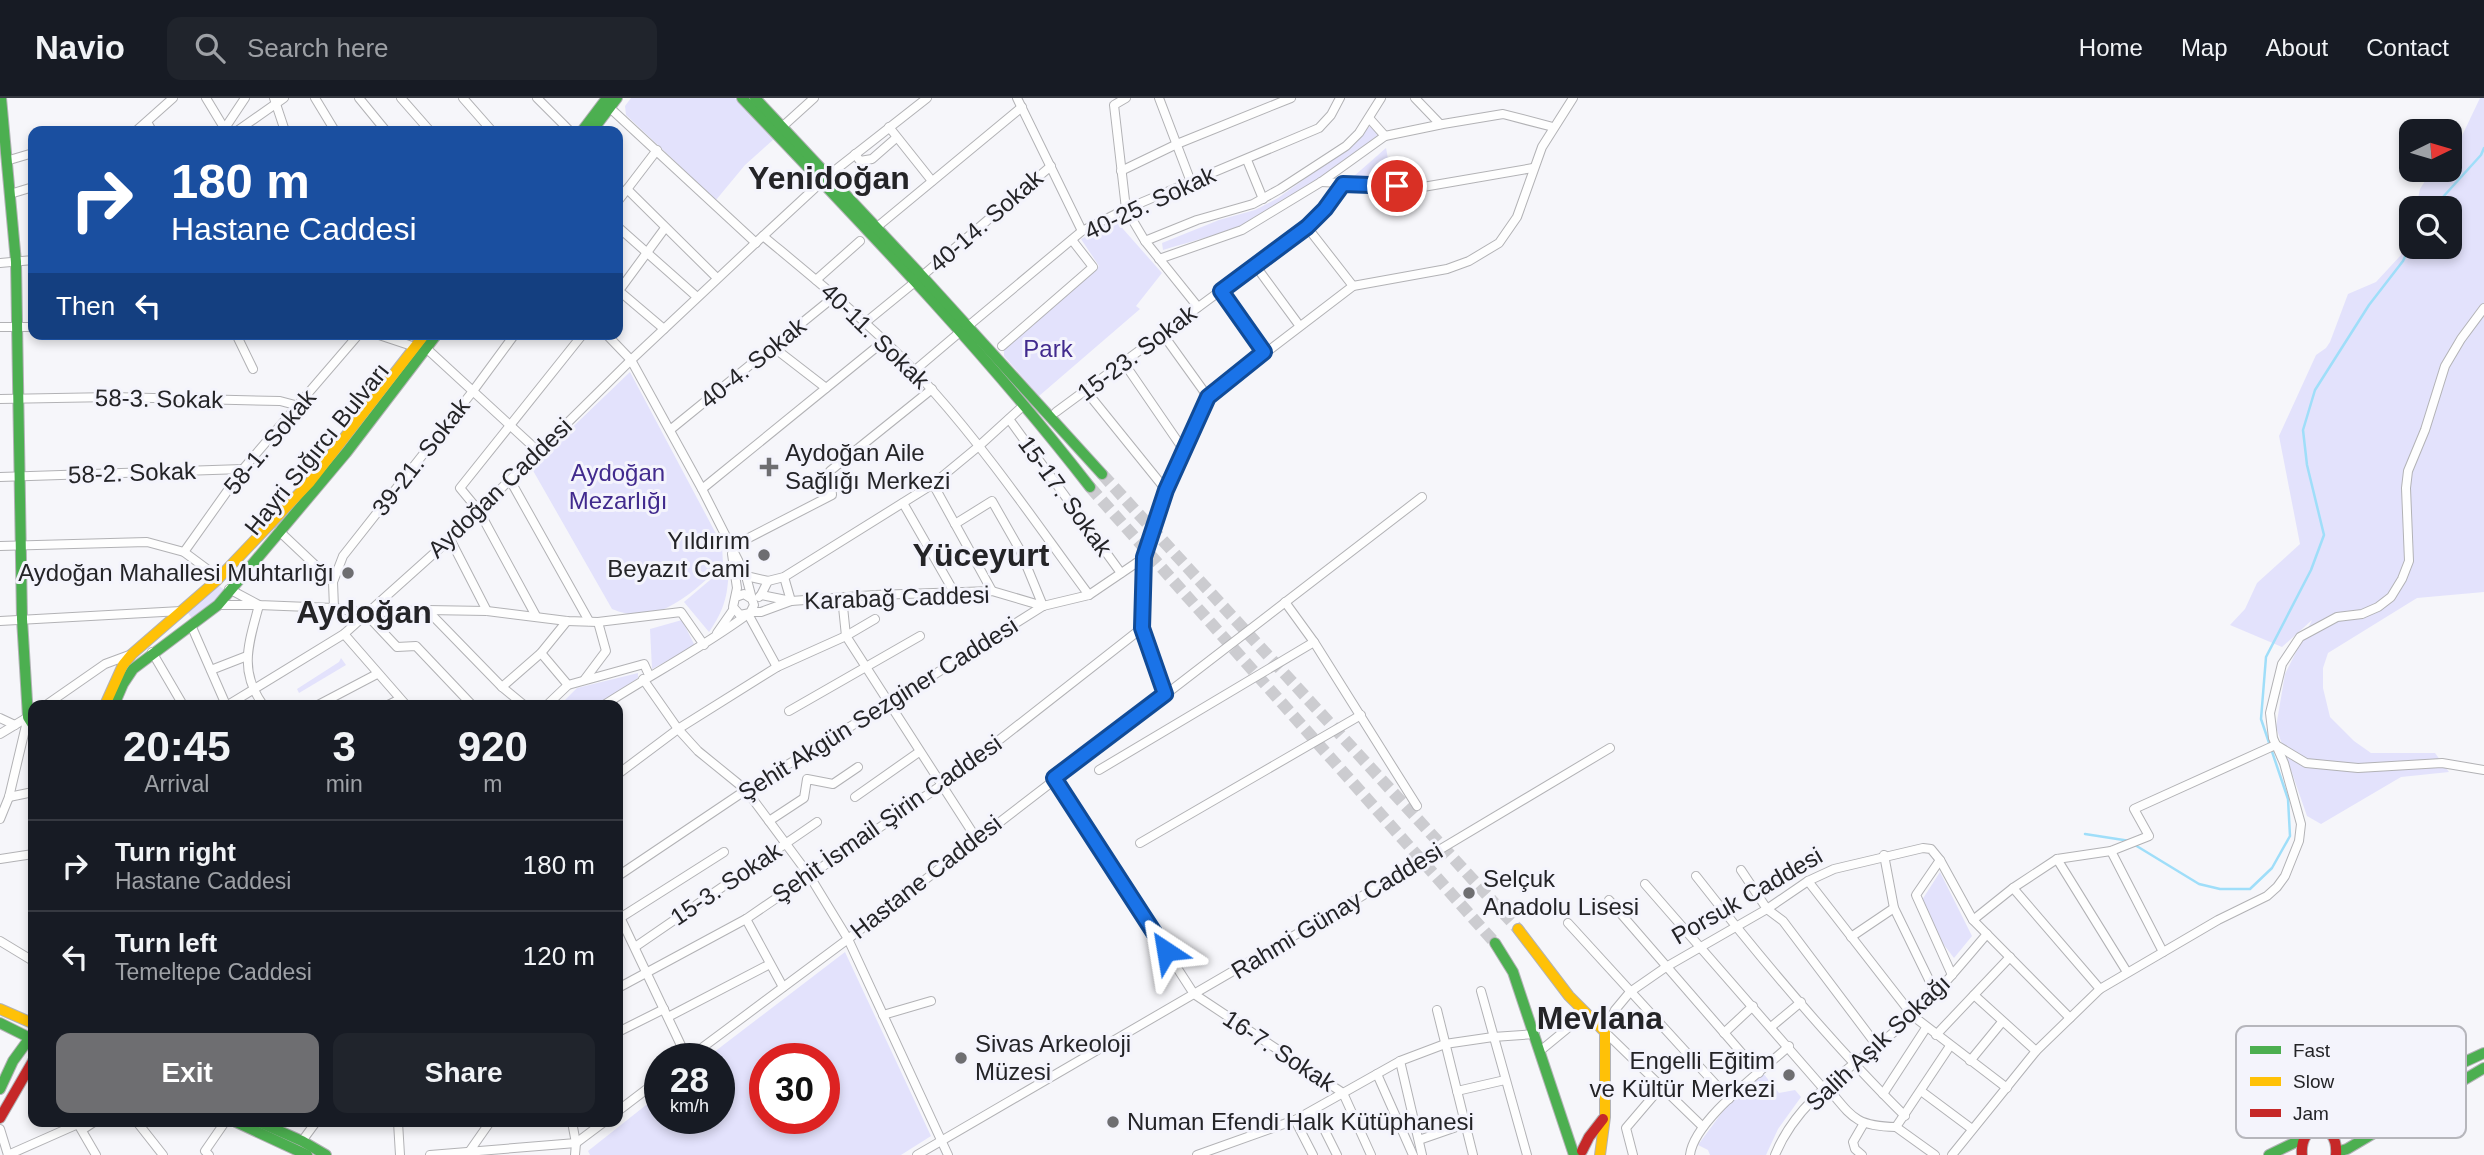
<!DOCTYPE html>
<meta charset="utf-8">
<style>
body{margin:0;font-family:Helvetica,sans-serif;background:#20242c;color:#f1f3f6;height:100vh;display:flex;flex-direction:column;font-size:26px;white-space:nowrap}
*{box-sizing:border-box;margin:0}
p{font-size:23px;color:#9ea1a6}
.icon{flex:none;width:38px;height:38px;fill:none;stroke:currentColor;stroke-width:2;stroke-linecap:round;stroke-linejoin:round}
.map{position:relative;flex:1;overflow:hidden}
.sheet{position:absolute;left:28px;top:602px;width:595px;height:427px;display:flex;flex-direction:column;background:#171b24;border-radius:14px;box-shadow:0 4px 10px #0003}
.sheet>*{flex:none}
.guide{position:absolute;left:28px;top:28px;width:595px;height:214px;border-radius:14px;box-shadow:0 4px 10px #0003;background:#1a4fa0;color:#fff;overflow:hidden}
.needle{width:46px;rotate:85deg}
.buttons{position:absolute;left:2399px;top:21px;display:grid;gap:14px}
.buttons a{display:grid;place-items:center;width:63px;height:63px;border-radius:14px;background:#171b24;box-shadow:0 4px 10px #0003;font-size:35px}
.speed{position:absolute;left:644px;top:945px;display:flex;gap:14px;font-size:35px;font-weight:700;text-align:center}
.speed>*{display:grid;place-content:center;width:91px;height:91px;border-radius:50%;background:#171b24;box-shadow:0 4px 10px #0003;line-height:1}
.speed small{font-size:18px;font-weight:400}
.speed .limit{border:10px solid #d22;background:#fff;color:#111}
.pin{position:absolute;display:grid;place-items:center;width:60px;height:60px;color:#fff;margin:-30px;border:4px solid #fff;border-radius:50%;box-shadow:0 2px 7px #0007}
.me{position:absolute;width:77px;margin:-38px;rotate:327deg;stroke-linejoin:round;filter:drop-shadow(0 0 5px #0008)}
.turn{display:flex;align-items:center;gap:24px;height:147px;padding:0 28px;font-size:32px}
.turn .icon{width:91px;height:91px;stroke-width:2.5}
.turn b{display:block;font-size:49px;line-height:60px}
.then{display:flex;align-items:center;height:66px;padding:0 28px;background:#0003;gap:14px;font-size:26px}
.eta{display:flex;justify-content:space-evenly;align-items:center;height:119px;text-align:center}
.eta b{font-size:42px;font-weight:600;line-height:49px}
.button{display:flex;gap:14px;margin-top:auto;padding:14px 28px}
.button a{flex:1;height:80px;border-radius:14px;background:#6e6e71;color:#fff;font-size:28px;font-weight:600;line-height:80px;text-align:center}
.button a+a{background:#20242c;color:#f1f3f6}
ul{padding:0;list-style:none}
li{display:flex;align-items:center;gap:21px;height:91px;padding:0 28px;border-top:2px solid #363941}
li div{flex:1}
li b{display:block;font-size:26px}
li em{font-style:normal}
header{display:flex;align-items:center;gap:42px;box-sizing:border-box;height:98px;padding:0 35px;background:#171b24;border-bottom:2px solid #363941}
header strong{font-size:33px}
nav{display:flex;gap:38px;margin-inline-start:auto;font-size:24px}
.search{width:490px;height:63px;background:#20242c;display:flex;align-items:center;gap:18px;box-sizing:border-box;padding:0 24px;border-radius:14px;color:#9ea1a6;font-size:26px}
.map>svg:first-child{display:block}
</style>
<header>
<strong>Navio</strong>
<div class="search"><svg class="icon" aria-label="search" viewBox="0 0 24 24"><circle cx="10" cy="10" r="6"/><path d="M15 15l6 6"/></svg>Search here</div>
<nav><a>Home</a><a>Map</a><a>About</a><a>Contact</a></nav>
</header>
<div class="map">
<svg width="2484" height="1057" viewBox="0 0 2484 1057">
<rect width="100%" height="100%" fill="#f6f6fa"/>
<!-- green -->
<g fill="#e3e2fc" fill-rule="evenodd">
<path d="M631,0H735L774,41L745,67L716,102L626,17L625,8Z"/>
<path d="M2480,0H2484V494L2417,500L2328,555L2323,570V590L2330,619L2354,643L2371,655H2435L2449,674L2401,679L2321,726L2307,718L2276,629L2285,576L2312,522L2282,549L2230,527L2245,511L2257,485L2300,446L2279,338L2316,257L2326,250L2330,244L2348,196L2376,184L2401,157L2411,122L2412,149H2450V110H2416L2420,91L2432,72H2450V52L2460,42Z"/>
<path d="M1370,28L1381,39C1343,68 1302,97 1260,119C1230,134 1196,142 1163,152L1162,145L1219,122L1255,112L1278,100L1331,62Z"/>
<path d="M1386,50L1392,83L1353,79Z"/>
<path d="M1116,123L1162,175L1136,208L1140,211L1039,298L1004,258V250L1099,168L1081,141Z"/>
<path d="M630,274L722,447L723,466C693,494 657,531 612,511L531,369Z"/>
<path d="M729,466C728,495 726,509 709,534L684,504Z"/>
<path d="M219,488L225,492L224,496L193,522L188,515L191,510Z"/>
<path d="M682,522L695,548L652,571L650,531Z"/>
<path d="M341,560L346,567L299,595L297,591L339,564Z"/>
<path d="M638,575V580L599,607H560L577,590Z"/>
<path d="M1940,774L1972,838L1954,860L1941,843L1922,802Z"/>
<path d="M845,854L931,1038L901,1057H590L588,1053L660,996V1020H719V961H705ZM765,961H824V1020H765Z"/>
<path d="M1763,975L1779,995L1795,992L1801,999L1778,1031L1766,1057H1710L1708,1052L1698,1047L1726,1009Z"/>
</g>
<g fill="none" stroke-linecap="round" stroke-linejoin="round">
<!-- stream -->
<g stroke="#9fdef9" stroke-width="2.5">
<path d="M2433,110L2481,57L2484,50"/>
<path d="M2085,736L2130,743"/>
<path d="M2135,747L2199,786L2220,791H2250L2272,770L2290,738L2288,701L2261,621L2266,559L2311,472L2324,437L2307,367L2303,332L2315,292L2369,207L2403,163L2412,143"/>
</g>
<!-- primary-tunnel -->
<g stroke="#ccccd0" stroke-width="12" stroke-dasharray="12 6" stroke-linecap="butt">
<path d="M1102,376L1518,831"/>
<path d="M1090,389L1495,845"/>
</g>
<!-- street casing -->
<g stroke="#b2b2b5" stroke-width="10">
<g id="street">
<path d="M206,0L226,33"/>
<path d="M274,0L285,33"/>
<path d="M315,0L335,33"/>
<path d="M359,0L386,33"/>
<path d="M401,0L430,33"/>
<path d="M463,0L492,33"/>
<path d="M537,0L570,33"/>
<path d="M1017,0L1082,133"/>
<path d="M1126,0L1114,7L1126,111L1145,143L1198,209"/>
<path d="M1159,0L1191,84"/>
<path d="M1415,0L1440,26"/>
<path d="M610,10L756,145"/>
<path d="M1369,20L1385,38"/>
<path d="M147,24L152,33"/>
<path d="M782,29L814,0"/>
<path d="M889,29L932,83"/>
<path d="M225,30L245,0"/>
<path d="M136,33L173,0"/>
<path d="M237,33L284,0"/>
<path d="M855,56L860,63L872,61L896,40"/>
<path d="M1247,62L1263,101"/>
<path d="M6,63L33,55"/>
<path d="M1121,73L1177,46L1291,0"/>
<path d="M1321,84L1423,89L1533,70"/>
<path d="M627,91L717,180"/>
<path d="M10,96L33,89"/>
<path d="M618,103L657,52"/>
<path d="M618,129L697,199"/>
<path d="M877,129L1022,9"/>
<path d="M1307,129L1353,188"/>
<path d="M763,138C822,187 882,235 933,293C990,357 1038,428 1089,497"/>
<path d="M1145,143L1197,122L1253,106L1280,91L1346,48L1359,35L1381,0"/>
<path d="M1159,161L1242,132L1321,84L1385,38L1443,26L1503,16L1553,29"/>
<path d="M0,165L33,162"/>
<path d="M1255,167L1299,227"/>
<path d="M922,178L1051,68"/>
<path d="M816,182L860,143"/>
<path d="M618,192L664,231"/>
<path d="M1221,193L1264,254"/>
<path d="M618,194L665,130"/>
<path d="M866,224L915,184"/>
<path d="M0,229H33"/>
<path d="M967,229L1082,133L1126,111L1319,30L1331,17L1340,0"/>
<path d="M1162,235L1208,299"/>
<path d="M236,236L253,271"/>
<path d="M376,236L415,249"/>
<path d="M606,236L631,262L702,391L746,478L752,501"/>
<path d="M1002,248L1093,169L1072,142"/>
<path d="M773,249L826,290"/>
<path d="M426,250L539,354"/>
<path d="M1124,265L1183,351"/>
<path d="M914,273L960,234"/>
<path d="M1086,293L1166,392"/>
<path d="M0,301L112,299L280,303L299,308"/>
<path d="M1056,314L1307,129L1325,111L1343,86"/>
<path d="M1009,321L1121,475"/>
<path d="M670,332L835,198"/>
<path d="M0,379L243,371"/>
<path d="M510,382L589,523"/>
<path d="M933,386L992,493"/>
<path d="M702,391L884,243"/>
<path d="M903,405L954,494"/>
<path d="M955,426L992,403L1020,452L1043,508"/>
<path d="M279,433L333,484L334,510"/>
<path d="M450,441L487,513"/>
<path d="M0,448L147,444L184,454L219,480"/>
<path d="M731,449L832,397L830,373L932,291"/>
<path d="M184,454L243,371L359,236"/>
<path d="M732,456L737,490L733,509L740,517L750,515L754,507L752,501L744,496L736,499"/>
<path d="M746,478L768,483"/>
<path d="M333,484L343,458L473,293L515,236"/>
<path d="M229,491L259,507L334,510L365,515L427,512L487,513L567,523L598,524L681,514L704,547"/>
<path d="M761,497L768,483L784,479L933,386L979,348L1024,307"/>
<path d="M759,499L761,497L791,503L875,497L992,493L1043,508"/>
<path d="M842,499L846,538L976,740"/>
<path d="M1285,504L1314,544L1417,708"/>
<path d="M218,507H259C249,545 238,572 263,607"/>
<path d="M427,512L502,589L524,607"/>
<path d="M751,514H761L791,503L784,479"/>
<path d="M365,515L397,549L416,548L472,607"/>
<path d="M748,516L777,569"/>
<path d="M536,518L479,413L460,390L583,236"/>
<path d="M0,523L181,513"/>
<path d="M191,527L226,607"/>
<path d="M717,535L733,512"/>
<path d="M344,536L406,607"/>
<path d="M152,554L183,607"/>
<path d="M541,555L568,587"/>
<path d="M211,572L247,558"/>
<path d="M585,581L606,553L598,524"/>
<path d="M643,581L678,631L698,653L746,692L809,777L848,841L948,1057"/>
<path d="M502,589L541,555L567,523"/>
<path d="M1165,596L1142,530L1145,459L1166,392L1208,299L1353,188L1447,171L1469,163L1499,145L1517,119L1542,49L1573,0"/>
<path d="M46,607L105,566L132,556"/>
<path d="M228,607L344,536L450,441L631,262L763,138L829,77L927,0"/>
<path d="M318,607L377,576"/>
<path d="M388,607L400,601"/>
<path d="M547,607L568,587L644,566L649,577"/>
<path d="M604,607C652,576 702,550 748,516"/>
<path d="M789,613L920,538"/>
<path d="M0,620L15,627"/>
<path d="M0,636L33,616"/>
<path d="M1099,672L1314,544"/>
<path d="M618,676L678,631L777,569L846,538L875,521"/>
<path d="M1054,680L1194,896L1343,995L1371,1057"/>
<path d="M9,699L33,694"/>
<path d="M855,699L919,654"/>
<path d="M0,721L9,699L28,619"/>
<path d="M769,723L804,700L807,681L833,686L858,669"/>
<path d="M1140,745L1361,617"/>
<path d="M2111,753L2163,854"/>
<path d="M1884,757L1894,810L1935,894"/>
<path d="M0,761L33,756"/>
<path d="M2057,761L2127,874"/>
<path d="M1940,762L1916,797L1952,877"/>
<path d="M1741,772L1767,811L1783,823L1878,949"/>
<path d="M618,778L746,692L889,605L1043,508L1089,497L1145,459"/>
<path d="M1696,778C1761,861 1830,944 1905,1018"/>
<path d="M1808,783L1913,918L2007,990"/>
<path d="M1645,786L1823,990"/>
<path d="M2013,790L2100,891"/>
<path d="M1609,802L1759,975"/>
<path d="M618,815L687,960"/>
<path d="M620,820L724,754"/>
<path d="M746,821L783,889"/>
<path d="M1973,822L2013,790L2057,761L2111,753L2149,738L2134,711L2271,649L2276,647L2306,665L2358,670L2442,665L2484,672"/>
<path d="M1568,825L1729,1001"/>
<path d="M1851,839L1894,810"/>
<path d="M0,843L33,863"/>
<path d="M635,849L817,724"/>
<path d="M618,890L746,821L943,686L1142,530"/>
<path d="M1481,893L1527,1057"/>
<path d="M1974,897L2036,953"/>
<path d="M1437,912L1473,1057"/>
<path d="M883,917L931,903"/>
<path d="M668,919L770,866"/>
<path d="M1771,929L1801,904"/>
<path d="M618,934L664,911"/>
<path d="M1724,935L1753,908"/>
<path d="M1936,937L2010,859"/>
<path d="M1540,953L1585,916"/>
<path d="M687,961L848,841L1422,399"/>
<path d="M1400,963L1422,1057"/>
<path d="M1970,963L2002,924"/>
<path d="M1377,976L1413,1057"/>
<path d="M1825,987C1852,1018 1853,1028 1896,1029L1950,948"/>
<path d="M1457,993L1505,982"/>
<path d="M1921,993L1972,1031"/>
<path d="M1883,996L1926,930"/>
<path d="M618,1013L660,981"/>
<path d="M1315,1013L1337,1057"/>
<path d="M1295,1022L1313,1057"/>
<path d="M137,1024L163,1057"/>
<path d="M398,1024L400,1057"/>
<path d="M572,1024L576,1045L575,1057"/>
<path d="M78,1026L96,1057"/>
<path d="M1703,1029L1605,934L1615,912L1630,894L1666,869L1767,811L1808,783L1834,771L1923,750L1931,751L1940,762L1973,822L2070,920"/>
<path d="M1896,1029L1935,1057"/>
<path d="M0,1031L8,1057"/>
<path d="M1419,1042L1465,1026"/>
<path d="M302,1043L316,1024"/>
<path d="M576,1045L604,1024"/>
<path d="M469,1054L490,1024"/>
<path d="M8,1057L78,1026L85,1030L94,1024"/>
<path d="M209,1057L205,1053L225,1024"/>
<path d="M430,1057L576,1045"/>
<path d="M917,1057L1357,801L1610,650"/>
<path d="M1197,1057L1295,1022L1400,963L1445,946L1493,939L1535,936"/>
<path d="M1633,1057L1626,1030L1661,989"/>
<path d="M1690,1057C1694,1022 1762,973 1789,948"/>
<path d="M1775,1057C1800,995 1863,964 1910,920C1938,895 1962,865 1987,836"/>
<path d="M1862,1057L1855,1051L1853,1044L1864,1025"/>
<path d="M1952,1057L2036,953L2100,891L2218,822L2267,798L2277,789L2285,778L2299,743L2301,726L2284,665L2273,640L2270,615L2282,566L2300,539L2337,519L2362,516L2378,509L2391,499L2402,481L2409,463L2406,390L2408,373L2425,332L2445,268L2461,241L2484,210"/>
</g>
</g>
<!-- fast casing -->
<g stroke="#b2b2b5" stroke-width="12">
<g id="fast">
<path d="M1,0L16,164L22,521L28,619L33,627"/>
<path d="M742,0C862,126 983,251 1090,389"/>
<path d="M755,0L922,178L1102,376"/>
<path d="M582,33L607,0"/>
<path d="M592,33L617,0"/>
<path d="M114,607L123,586L133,571L218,507L346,355L437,236"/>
<path d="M1495,845L1513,874L1574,1057"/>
<path d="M0,925L28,939"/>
<path d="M0,991L13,963L29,941"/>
<path d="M236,1024L307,1057"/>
<path d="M259,1024L302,1043L326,1057"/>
<path d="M2321,1030L2484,955"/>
<path d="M2337,1054L2347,1051L2484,970"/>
<path d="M2269,1057L2302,1041"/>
</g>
</g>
<!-- slow casing -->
<g stroke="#b2b2b5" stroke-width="12">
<g id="slow">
<path d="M105,607L123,567L132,556L216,483L310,384L425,236"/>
<path d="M1518,831L1569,898L1605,934V1019L1600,1057"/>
<path d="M0,911L32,925"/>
</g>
</g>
<!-- jam casing -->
<g stroke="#b2b2b5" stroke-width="12">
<g id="jam">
<path d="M0,1020L33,963"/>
<path d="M1582,1053L1589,1039L1603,1021"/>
<path d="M2302,1057C2299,1022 2339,1021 2336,1057"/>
</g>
</g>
<!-- street -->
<use href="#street" stroke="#fefefe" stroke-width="8"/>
<!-- fast -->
<use href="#fast" stroke="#4caf50" stroke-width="10"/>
<!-- slow -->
<use href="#slow" stroke="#ffc107" stroke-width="10"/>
<!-- jam -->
<use href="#jam" stroke="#c62828" stroke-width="10"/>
</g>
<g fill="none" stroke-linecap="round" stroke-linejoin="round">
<!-- route casing -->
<g stroke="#114b97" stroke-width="18">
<path id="route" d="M1166,853L1054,680L1165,596L1142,530L1144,459L1166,392L1208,299L1264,254L1221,193L1307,129L1325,111L1343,86L1397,88"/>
</g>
<!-- route -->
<use href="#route" stroke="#1a73e8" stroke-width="12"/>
</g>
<!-- markers -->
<g fill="#6e6e71" stroke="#f4f4fc" stroke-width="2.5">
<path d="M765.5 358.5h7v7h7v7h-7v7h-7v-7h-7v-7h7z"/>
<circle cx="764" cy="457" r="7"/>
<circle cx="348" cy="475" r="7"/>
<circle cx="1469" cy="795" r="7"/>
<circle cx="961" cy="960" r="7"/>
<circle cx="1789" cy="977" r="7"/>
<circle cx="1113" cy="1024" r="7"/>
</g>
<g text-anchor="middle" stroke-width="6" stroke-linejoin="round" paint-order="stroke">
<!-- street labels -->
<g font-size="24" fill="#242427" stroke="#f4f4fc">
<text transform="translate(1150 105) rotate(-25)" y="8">40-25. Sokak</text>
<text transform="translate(986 123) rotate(-41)" y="8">40-14. Sokak</text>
<text transform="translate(875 238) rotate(44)" y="8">40-11. Sokak</text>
<text transform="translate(1137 255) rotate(-37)" y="8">15-23. Sokak</text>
<text transform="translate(753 265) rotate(-39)" y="8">40-4. Sokak</text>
<text transform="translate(159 301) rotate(1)" y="8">58-3. Sokak</text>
<text transform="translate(270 344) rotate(-50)" y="8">58-1. Sokak</text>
<text transform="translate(317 351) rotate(-51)" y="8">Hayri Sığırcı Bulvarı</text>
<text transform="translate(421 359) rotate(-52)" y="8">39-21. Sokak</text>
<text transform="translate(132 375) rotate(-2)" y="8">58-2. Sokak</text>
<text transform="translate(500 390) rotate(-44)" y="8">Aydoğan Caddesi</text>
<text transform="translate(1065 398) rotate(54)" y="8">15-17. Sokak</text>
<text transform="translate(897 500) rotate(-2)" y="8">Karabağ Caddesi</text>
<text transform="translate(878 611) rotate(-32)" y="8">Şehit Akgün Sezginer Caddesi</text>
<text transform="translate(887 721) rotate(-35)" y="8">Şehit İsmail Şirin Caddesi</text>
<text transform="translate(926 779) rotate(-38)" y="8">Hastane Caddesi</text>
<text transform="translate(726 786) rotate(-34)" y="8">15-3. Sokak</text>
<text transform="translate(1747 798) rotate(-30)" y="8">Porsuk Caddesi</text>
<text transform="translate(1337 813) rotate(-31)" y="8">Rahmi Günay Caddesi</text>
<text transform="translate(1878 945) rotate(-43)" y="8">Salih Aşık Sokağı</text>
<text transform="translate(1279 953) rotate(33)" y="8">16-7. Sokak</text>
</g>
<!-- park labels -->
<g font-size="24" fill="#412a8d" stroke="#f4f4fc">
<text x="1048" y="259">Park</text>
<text x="618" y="383">Aydoğan<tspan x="618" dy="28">Mezarlığı</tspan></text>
</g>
<!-- poi labels -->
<g font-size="24" fill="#242427" stroke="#f4f4fc" text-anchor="start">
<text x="785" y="363">Aydoğan Aile<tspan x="785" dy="28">Sağlığı Merkezi</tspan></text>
<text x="750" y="451" text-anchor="end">Yıldırım<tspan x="750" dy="28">Beyazıt Cami</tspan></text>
<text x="334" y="483" text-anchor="end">Aydoğan Mahallesi Muhtarlığı</text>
<text x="1483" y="789">Selçuk<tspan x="1483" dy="28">Anadolu Lisesi</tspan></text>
<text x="975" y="954">Sivas Arkeoloji<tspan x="975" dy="28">Müzesi</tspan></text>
<text x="1775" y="971" text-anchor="end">Engelli Eğitim<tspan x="1775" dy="28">ve Kültür Merkezi</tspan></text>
<text x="1127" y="1032">Numan Efendi Halk Kütüphanesi</text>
</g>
<!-- district labels -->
<g font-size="32" font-weight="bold" fill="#242427" stroke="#f4f4fc">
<text x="829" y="91">Yenidoğan</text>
<text x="981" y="468">Yüceyurt</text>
<text x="364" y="525">Aydoğan</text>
<text x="1600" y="931">Mevlana</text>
</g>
</g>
<!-- legend -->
<rect x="2236" y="928" width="230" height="112" rx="10" fill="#f4f4fc" stroke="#b6b6bc" stroke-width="2"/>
<rect x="2250" y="948" width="31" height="8" fill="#4caf50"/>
<rect x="2250" y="979" width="31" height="9" fill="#ffc107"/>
<rect x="2250" y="1011" width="31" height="8" fill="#c62828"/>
<g font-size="19" fill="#242427">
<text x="2293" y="959">Fast</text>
<text x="2293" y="990">Slow</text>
<text x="2293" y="1022">Jam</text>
</g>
</svg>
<div class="buttons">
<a><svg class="needle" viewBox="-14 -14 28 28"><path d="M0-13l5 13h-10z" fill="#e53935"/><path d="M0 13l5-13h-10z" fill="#9ea1a6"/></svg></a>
<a><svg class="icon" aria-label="search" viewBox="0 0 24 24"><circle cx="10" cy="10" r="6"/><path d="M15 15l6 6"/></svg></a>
</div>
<div class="speed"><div>28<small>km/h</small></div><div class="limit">30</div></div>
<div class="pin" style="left:1397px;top:88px;background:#d93025"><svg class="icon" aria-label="arrive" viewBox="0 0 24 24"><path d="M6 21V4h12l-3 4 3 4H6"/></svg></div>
<svg class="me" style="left:1166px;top:853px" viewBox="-20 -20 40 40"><path d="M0-17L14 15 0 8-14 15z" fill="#1a73e8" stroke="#fff" stroke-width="4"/></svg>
<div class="guide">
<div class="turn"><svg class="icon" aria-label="right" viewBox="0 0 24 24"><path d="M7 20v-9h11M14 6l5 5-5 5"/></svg><div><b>180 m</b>Hastane Caddesi</div></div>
<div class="then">Then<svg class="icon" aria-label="left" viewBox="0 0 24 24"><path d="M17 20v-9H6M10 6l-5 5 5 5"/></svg></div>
</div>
<section class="sheet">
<div class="eta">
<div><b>20:45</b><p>Arrival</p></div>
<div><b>3</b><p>min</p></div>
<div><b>920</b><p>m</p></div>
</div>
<ul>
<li><svg class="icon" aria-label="right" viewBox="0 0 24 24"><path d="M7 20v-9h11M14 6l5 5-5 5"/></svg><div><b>Turn right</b><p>Hastane Caddesi</p></div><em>180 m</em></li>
<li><svg class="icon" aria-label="left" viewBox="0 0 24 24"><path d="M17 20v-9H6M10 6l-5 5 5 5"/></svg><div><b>Turn left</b><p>Temeltepe Caddesi</p></div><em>120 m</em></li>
</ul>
<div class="button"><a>Exit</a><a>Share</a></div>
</section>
</div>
